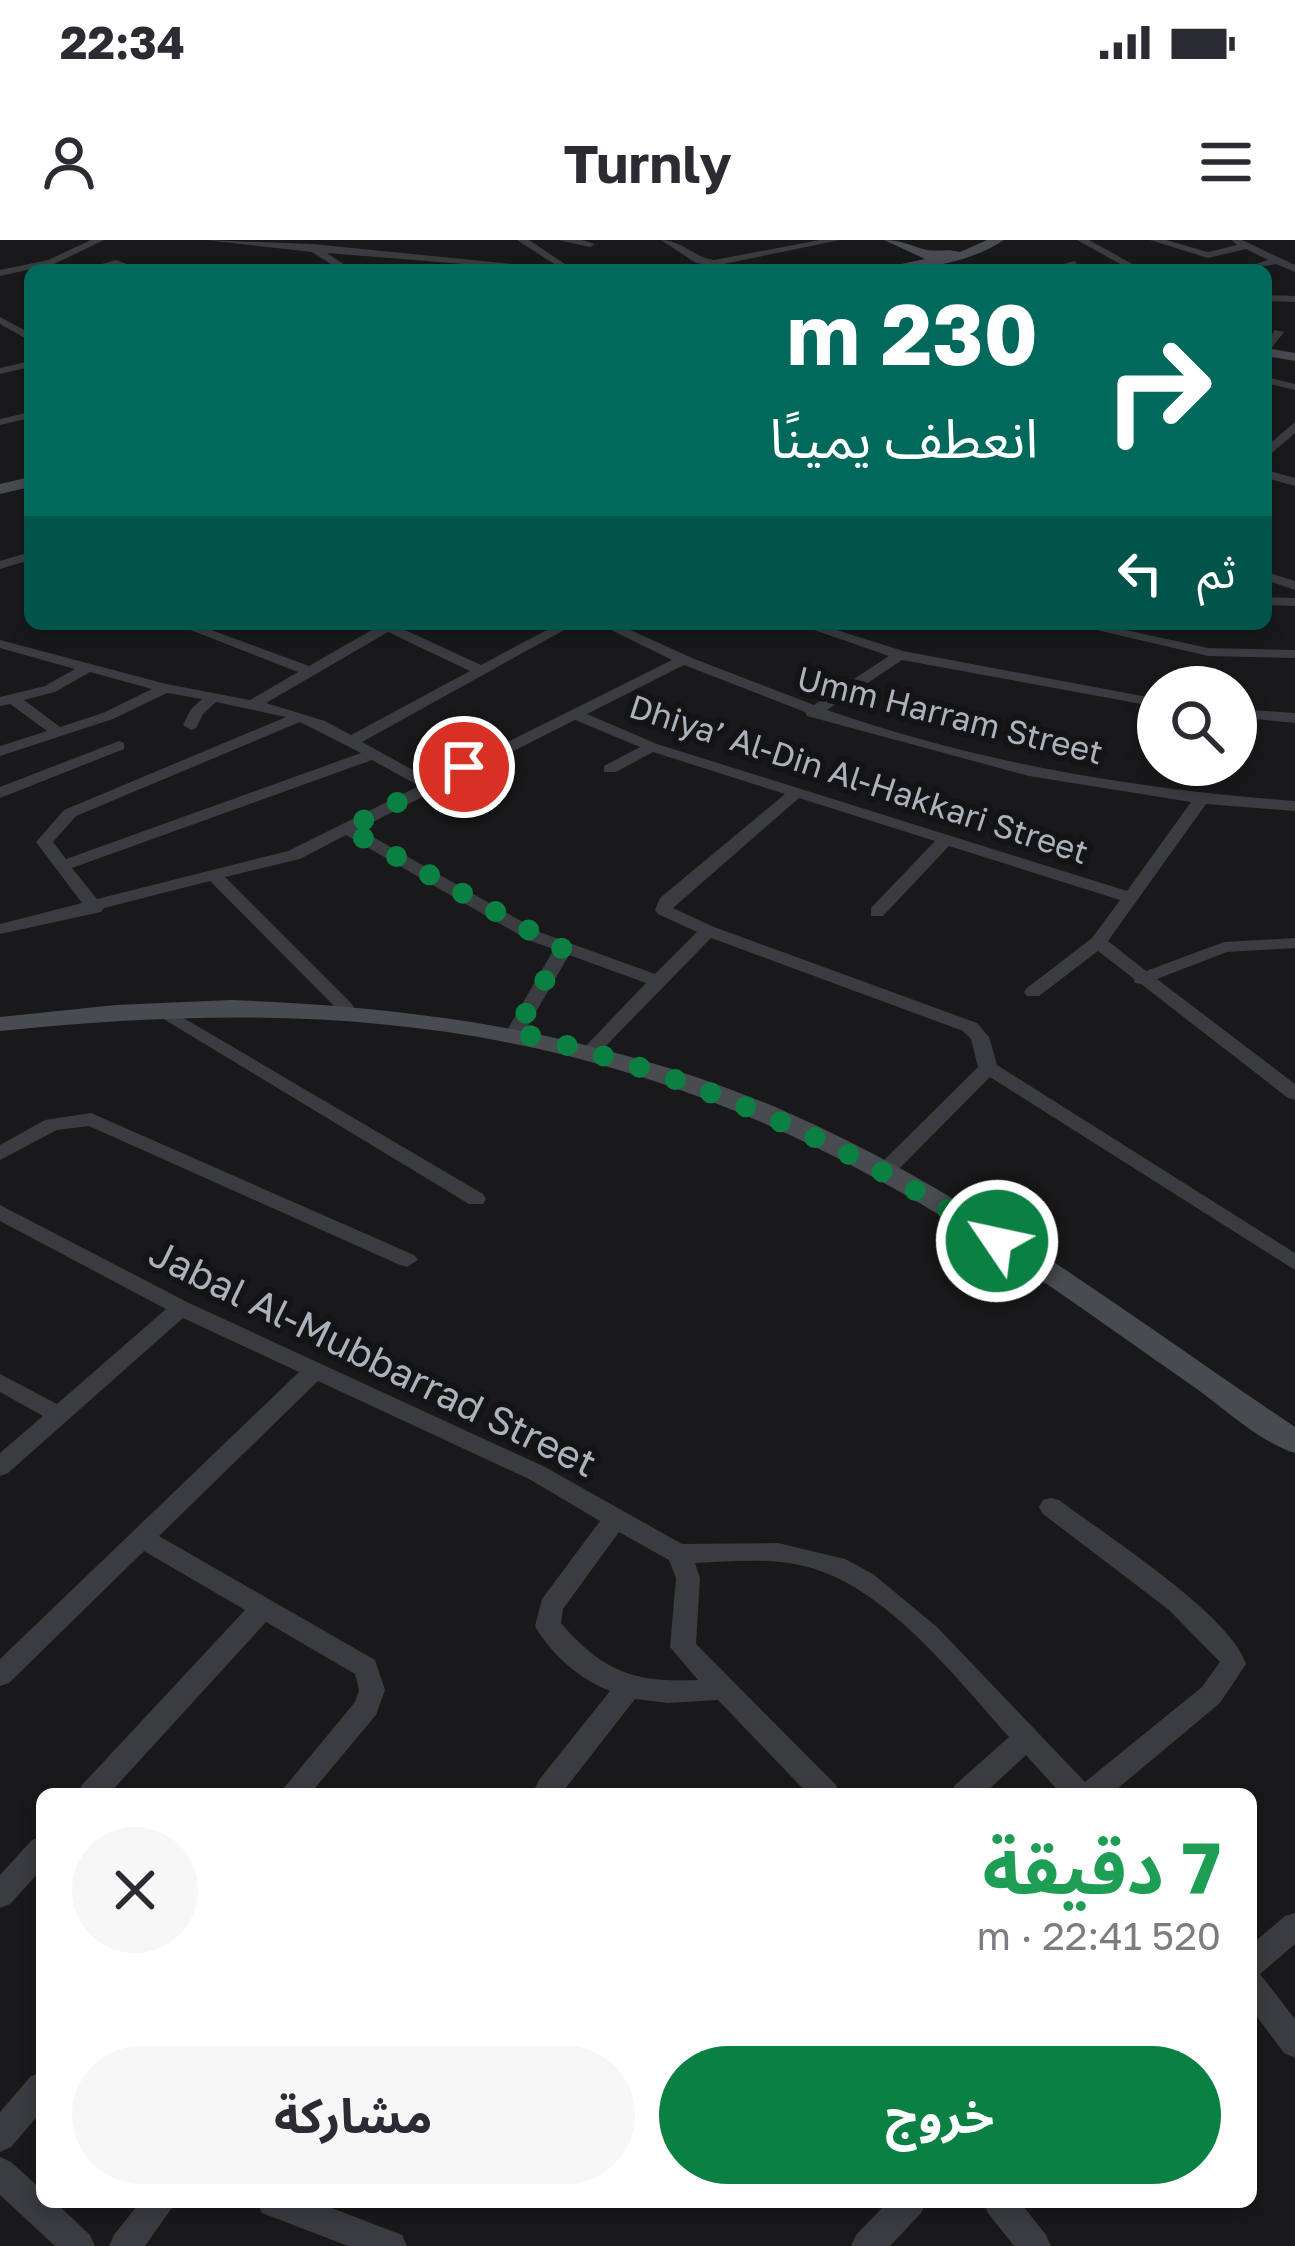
<!DOCTYPE html>
<html lang="ar">
<meta charset="utf-8">
<style>
body{margin:0;font-family:"Golos Text","Noto Sans Arabic",sans-serif;background:#f7f7f7;color:#2b2b33;direction:rtl;height:100vh;display:flex;flex-direction:column;font-size:45px;white-space:nowrap}
*{box-sizing:border-box;margin:0}
p{font-size:39px;color:#7c7c81}
.icon{flex:none;width:66px;height:66px;fill:none;stroke:currentColor;stroke-width:2;stroke-linecap:round;stroke-linejoin:round}
.map{position:relative;flex:1;overflow:hidden;direction:ltr}
.panel{position:absolute;left:36px;top:1548px;width:1221px;height:420px;display:flex;flex-direction:column;background:#fff;border-radius:18px;box-shadow:0 6px 18px #0003;direction:rtl}
.panel>*{flex:none}
.hud{position:absolute;left:24px;top:24px;width:1248px;height:366px;border-radius:18px;box-shadow:0 6px 18px #0003;direction:rtl;background:#00695c;color:#fff;overflow:hidden}
.controls{position:absolute;left:1137px;top:426px;display:grid;gap:24px}
.controls a{display:grid;place-items:center;width:120px;height:120px;border-radius:50%;background:#fff;box-shadow:0 6px 18px #0003;font-size:60px}
.pin{position:absolute;display:grid;place-items:center;width:102px;height:102px;color:#fff;margin:-51px;border:6px solid #fff;border-radius:50%;box-shadow:0 3px 12px #0007}
.me{position:absolute;width:132px;margin:-66px;rotate:304deg;stroke-linejoin:round;filter:drop-shadow(0 0 9px #0008)}
.turn{display:flex;align-items:center;gap:42px;height:252px;padding:0 36px;font-size:54px}
.turn .icon{width:156px;height:156px;stroke-width:2.5}
.turn b{display:block;font-size:84px;line-height:102px}
.then{display:flex;align-items:center;height:114px;padding:0 36px;background:#0003;gap:24px;font-size:45px}
.round{display:grid;place-items:center;flex:none;width:126px;height:126px;border-radius:63px;background:#f7f7f7}
.summary{display:flex;align-items:center;justify-content:space-between;height:204px;padding:0 36px}
h1{font-size:72px;font-weight:700;line-height:90px;color:#1e9e55}
.cta{display:flex;gap:24px;margin-top:auto;padding:24px 36px}
.cta a{flex:1;height:138px;border-radius:72px;background:#0b8043;color:#fff;font-size:48px;font-weight:700;line-height:138px;text-align:center}
.cta a+a{background:#f7f7f7;color:#2b2b33}
.status{display:flex;justify-content:space-between;align-items:center;height:84px;padding:0 60px;background:#fff;direction:ltr}
.status svg{height:33px;fill:currentColor}
header{display:flex;justify-content:space-between;align-items:center;height:156px;padding:0 36px;background:#fff;font-size:54px;font-weight:700}
.map>svg:first-child{display:block}
</style>
<div class="status"><b>22:34</b><svg viewBox="0 0 49 12"><path d="M0 12V9h3v3zM5 12V6h3v6zM10 12V3h3v9zM15 12V0h3v12zM26 1h20v11H26zM47 4h2v5h-2z"/></svg></div>
<header><svg class="icon" aria-label="menu" viewBox="0 0 24 24"><path d="M4 6h16M4 12h16M4 18h16"/></svg>Turnly<svg class="icon" aria-label="person" viewBox="0 0 24 24"><circle cx="12" cy="8" r="4"/><path d="M4 21q1-7 8-7t8 7"/></svg></header>
<div class="map">
<svg width="1295" height="2006" viewBox="0 0 1295 2006">
<rect width="100%" height="100%" fill="#19191b"/>
<g fill="none" stroke-linecap="round" stroke-linejoin="round">
<!-- street -->
<g fill="#3a3c40" fill-rule="evenodd">
<path d="M91,0H104L54,24L0,36V30L48,20Z"/>
<path d="M205,0L312,4L554,28L537,30L327,13L352,30H340L312,12Z"/>
<path d="M517,0H529L565,24L625,30L562,29Z"/>
<path d="M558,0H582L595,4L590,7Z"/>
<path d="M661,0C681,0 694,17 714,20L820,0H840L714,26L696,23Z"/>
<path d="M1077,0H1089L1143,30H1131Z"/>
<path d="M1150,0H1166L1208,12L1237,5L1232,0H1242L1295,25V32L1276,24L1238,30L1268,20L1246,9L1208,18Z"/>
<path d="M116,20L143,30L116,26L80,30Z"/>
<path d="M1075,21L1078,26L1047,30L1048,28Z"/>
<path d="M1266,55L1295,56V62L1266,61Z"/>
<path d="M0,77L30,93V101L0,84Z"/>
<path d="M1275,90L1284,92L1266,115V104Z"/>
<path d="M30,121V127L0,134V128Z"/>
<path d="M1266,137L1295,144V150L1266,143Z"/>
<path d="M30,172V178L0,185V179Z"/>
<path d="M1295,182V193L1266,218V207Z"/>
<path d="M1266,230L1295,238V246L1266,238Z"/>
<path d="M30,312V320L0,329V321Z"/>
<path d="M1266,332L1295,341V350L1266,340Z"/>
<path d="M1266,357L1295,358V366L1266,365Z"/>
<path d="M175,384H195L309,426L377,387L374,384H392L481,425L558,384H575L362,502L431,540L672,420L599,384H617L692,418L814,465L889,416L797,384H818L903,411L1158,459V467L902,420L827,470C979,523 1135,549 1295,561V571L1206,564L1108,701L1146,731L1224,702L1295,698V708L1227,712L1157,739L1295,844V860L1288,858L1141,744L1135,743L1133,738L1098,711L1039,756H1027L1024,752L1027,748L1092,698L1120,660L949,606L883,676H871V668L935,601L799,558L673,668L714,687L977,783L989,797L997,825L1295,1013V1030L990,837L892,936H878L875,931L878,926L978,827L971,799L963,791L711,698L596,816H582L580,812L646,743L569,715L522,796H508L506,792L554,709L530,701L346,595L300,619L225,637L351,763L354,767L351,771H339L210,641L104,668L101,672L0,694V684L82,663L36,602L64,570L286,477L216,462L203,474L196,488L191,490L183,485L191,469L202,459L167,453L113,479L0,516V506L47,491L10,464L0,466V457L45,446L75,429L0,408V400L166,444L250,460L298,432ZM388,392L470,431L351,495L325,481L266,463ZM684,425L805,472L807,476L1029,536L1191,562L1127,651L657,504L587,474ZM90,432L152,449L103,473L60,487L24,460L55,452ZM575,480L640,507L604,526V532H616L653,512L785,554L660,658L655,670L658,674L697,692L655,734L542,693L359,589ZM300,482L361,513L66,619L53,602L76,576ZM372,520L419,546L288,611L97,659L72,628Z"/>
<path d="M1071,384H1098L1208,408L1295,410V418L1208,416Z"/>
<path d="M1236,469L1295,473V483L1236,477Z"/>
<path d="M119,501L124,503V509L0,558V547Z"/>
<path d="M158,763L483,954L486,959L483,964H469L152,772L149,768Z"/>
<path d="M91,873L414,1015L418,1020L407,1027L400,1025L89,886L57,890L0,920V905L45,880Z"/>
<path d="M0,965L189,1063L545,1227L682,1304L778,1303L845,1319L873,1334L937,1387L1085,1542L1202,1447L1220,1422L1169,1370L1043,1274L1039,1267L1043,1260L1051,1258L1059,1260C1104,1294 1231,1375 1246,1424L1220,1463L1111,1554H1061L1026,1515L984,1554H951L955,1545L1009,1497C960,1442 894,1358 823,1332C783,1316 736,1321 695,1323L700,1338L696,1404L836,1545L840,1554H808L718,1460L668,1463L635,1459L561,1554H538L535,1548L539,1540L610,1451C579,1439 552,1415 535,1386L542,1359L600,1281L529,1239L318,1141L159,1296L375,1420L385,1450L376,1475L310,1554H279L355,1462L359,1450L355,1434L266,1382L109,1554H78L82,1545L245,1370L144,1311L9,1443L0,1446V1419L299,1132L183,1078L8,1233L0,1236V1213L43,1176L0,1152V1134L57,1164L166,1069L0,981ZM619,1292L669,1320L676,1338L670,1407L698,1440C635,1443 603,1432 561,1383L563,1369Z"/>
<path d="M42,1596V1629L10,1664L0,1668V1635L32,1600Z"/>
<path d="M1295,1673V1704L1260,1734L1295,1779V1818L1284,1813L1251,1769V1705L1285,1676Z"/>
<path d="M42,1832V1871L11,1907L0,1912V1872L31,1836Z"/>
<path d="M0,1917L11,1922L42,1950V1962H55L90,1995L95,2006H55L0,1955Z"/>
<path d="M140,1962H176L145,2006H109L114,1995Z"/>
<path d="M257,1962H316L402,1995L407,2006H348L262,1973Z"/>
<path d="M888,1962H926L921,1973L890,2006H851L856,1995Z"/>
<path d="M983,1962H1020L1046,1995L1051,2006H1014L988,1973Z"/>
</g>
<!-- secondary -->
<g fill="#484b50" fill-rule="evenodd">
<path d="M884,0C901,0 911,6 927,10C939,12 947,8 960,12L987,0H1004C966,25 918,30 873,30L925,19Z"/>
<path d="M1266,108L1295,113V121L1266,116Z"/>
<path d="M30,237V247L0,254V244Z"/>
<path d="M231,760C424,767 613,795 791,874C972,954 1131,1077 1295,1187V1213C1260,1202 1226,1170 1197,1149C1125,1099 1054,1047 980,1000C656,793 377,751 0,791V777L116,765Z"/>
</g>
</g>
<g fill="none" stroke-linecap="round" stroke-linejoin="round">
<!-- route -->
<path stroke="#0b8043" stroke-width="21" stroke-dasharray="0 37.8" d="M464,527L347,589L563,709L515,792C687,833 850,903 997,1001"/>
</g>
<g text-anchor="middle" stroke-width="12" stroke-linejoin="round" paint-order="stroke">
<!-- far-street labels -->
<g font-size="33" fill="#abb2bb" stroke="#141416">
<text transform="translate(950 475) rotate(14)" y="12">Umm Harram Street</text>
<text transform="translate(859 539) rotate(18)" y="12">Dhiya’ Al-Din Al-Hakkari Street</text>
</g>
<!-- street labels -->
<g font-size="39" fill="#abb2bb" stroke="#141416">
<text transform="translate(373 1118) rotate(26)" y="14">Jabal Al-Mubbarrad Street</text>
</g>
</g>
</svg>
<div class="controls">
<a><svg class="icon" aria-label="search" viewBox="0 0 24 24"><circle cx="10" cy="10" r="6"/><path d="M15 15l6 6"/></svg></a>
</div>
<div class="pin" style="left:464px;top:527px;background:#d93025"><svg class="icon" aria-label="arrive" viewBox="0 0 24 24"><path d="M6 21V4h12l-3 4 3 4H6"/></svg></div>
<svg class="me" style="left:997px;top:1001px" viewBox="-20 -20 40 40"><circle r="17" fill="#0b8043" stroke="#fff" stroke-width="3"/><path d="M0-11L8 9 0 5-8 9z" fill="#fff"/></svg>
<div class="hud">
<div class="turn"><svg class="icon" aria-label="right" viewBox="0 0 24 24"><path d="M7 20v-9h11M14 6l5 5-5 5"/></svg><div><b>230 m</b>انعطف يمينًا</div></div>
<div class="then">ثم<svg class="icon" aria-label="left" viewBox="0 0 24 24"><path d="M17 20v-9H6M10 6l-5 5 5 5"/></svg></div>
</div>
<section class="panel">
<div class="summary"><div><h1>7 دقيقة</h1><p>520 m · 22:41</p></div><a class="round"><svg class="icon" aria-label="close" viewBox="0 0 24 24"><path d="M6 6l12 12M18 6L6 18"/></svg></a></div>
<div class="cta"><a>خروج</a><a>مشاركة</a></div>
</section>
</div>
